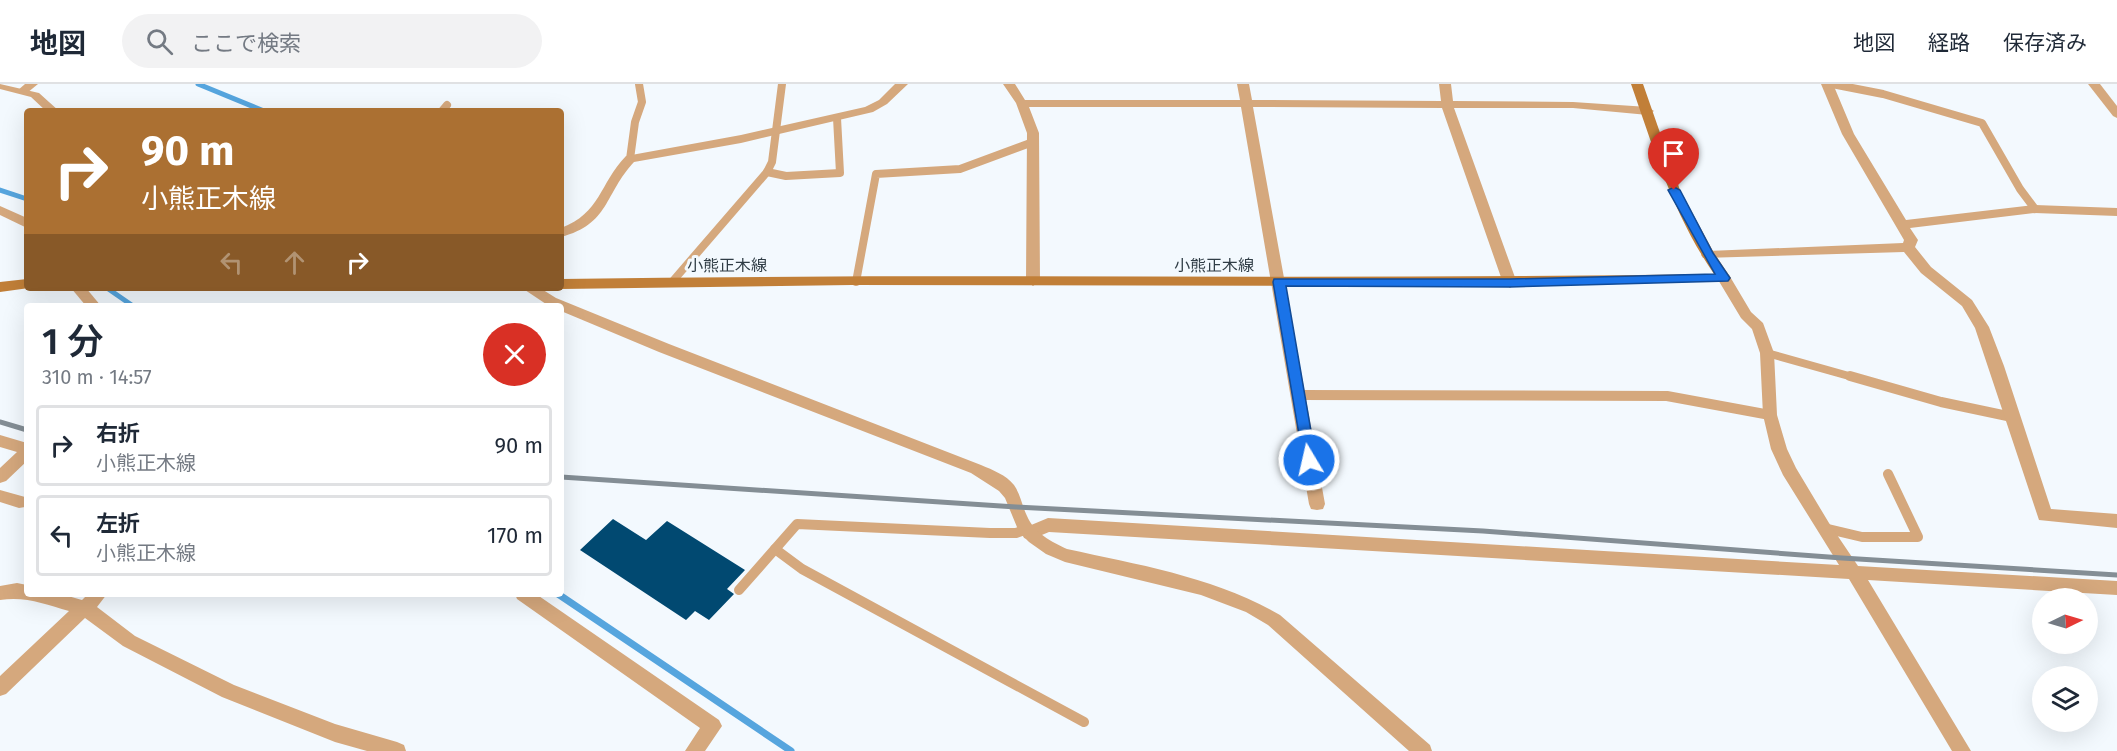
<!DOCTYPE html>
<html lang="ja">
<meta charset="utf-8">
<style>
body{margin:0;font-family:"Fira Sans","Noto Sans JP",sans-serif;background:#f2f2f3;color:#1f2937;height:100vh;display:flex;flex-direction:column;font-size:22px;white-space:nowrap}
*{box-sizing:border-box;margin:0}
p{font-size:20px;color:#747a83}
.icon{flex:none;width:33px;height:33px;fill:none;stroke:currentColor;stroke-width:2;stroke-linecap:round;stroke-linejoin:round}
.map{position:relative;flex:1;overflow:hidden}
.side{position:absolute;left:24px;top:219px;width:540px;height:294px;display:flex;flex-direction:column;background:#fff;border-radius:6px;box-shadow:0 6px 24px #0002}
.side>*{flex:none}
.guide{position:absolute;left:24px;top:24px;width:540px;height:183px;border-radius:6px;box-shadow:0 6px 24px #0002;background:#ab7032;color:#fff;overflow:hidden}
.needle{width:39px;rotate:85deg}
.tools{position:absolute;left:2032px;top:504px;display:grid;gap:12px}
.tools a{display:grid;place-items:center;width:66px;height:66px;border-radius:50%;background:#fff;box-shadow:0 6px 24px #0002;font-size:30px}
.pin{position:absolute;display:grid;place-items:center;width:51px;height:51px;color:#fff;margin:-62px -26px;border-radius:50% 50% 50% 0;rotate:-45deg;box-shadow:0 0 6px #0007}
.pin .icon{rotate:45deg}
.me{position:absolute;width:66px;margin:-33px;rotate:351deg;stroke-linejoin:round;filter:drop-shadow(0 0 4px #0008)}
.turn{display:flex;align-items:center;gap:21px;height:126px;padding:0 18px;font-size:27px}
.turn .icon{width:78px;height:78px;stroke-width:2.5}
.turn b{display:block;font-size:42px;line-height:51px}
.lanes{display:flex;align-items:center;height:57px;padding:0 18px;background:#0003;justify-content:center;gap:30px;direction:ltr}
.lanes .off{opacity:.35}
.round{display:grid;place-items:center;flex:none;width:63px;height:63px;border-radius:32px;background:#f2f2f3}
.head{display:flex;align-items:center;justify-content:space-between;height:102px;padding:0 18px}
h1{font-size:36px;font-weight:600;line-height:45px}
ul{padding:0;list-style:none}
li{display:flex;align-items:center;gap:18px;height:81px;margin:0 12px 9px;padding:0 6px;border:3px solid #e0e1e3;border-radius:6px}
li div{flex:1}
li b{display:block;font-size:22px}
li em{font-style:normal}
header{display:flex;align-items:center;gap:36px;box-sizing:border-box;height:84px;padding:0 30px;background:#fff;border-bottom:2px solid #e0e1e3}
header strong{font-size:28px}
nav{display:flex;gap:33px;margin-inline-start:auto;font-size:21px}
.search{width:420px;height:54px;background:#f2f2f3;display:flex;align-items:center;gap:15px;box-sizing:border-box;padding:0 21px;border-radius:33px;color:#747a83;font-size:22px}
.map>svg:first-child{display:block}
</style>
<header>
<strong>地図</strong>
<div class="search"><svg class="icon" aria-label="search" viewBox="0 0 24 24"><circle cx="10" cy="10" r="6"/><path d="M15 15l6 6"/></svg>ここで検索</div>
<nav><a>地図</a><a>経路</a><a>保存済み</a></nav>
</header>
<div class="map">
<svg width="2117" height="667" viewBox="0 0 2117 667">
<rect width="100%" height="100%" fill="#f3f9fe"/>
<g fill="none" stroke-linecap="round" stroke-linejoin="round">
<!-- stream-far1 -->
<g stroke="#56a5de" stroke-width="5">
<path d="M198,0L264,27"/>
<path d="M0,106L27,115"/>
<path d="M107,204L133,222"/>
</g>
<!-- stream -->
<path stroke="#56a5de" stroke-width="7" d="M558,510L791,667"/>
</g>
<!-- building -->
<path fill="#014971" d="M613,435L646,456L667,437L745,486L727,505L734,510L709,536L695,527L686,536L580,466Z"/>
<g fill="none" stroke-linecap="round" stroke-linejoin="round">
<!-- service-far1 -->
<g stroke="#d5a87d" stroke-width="8">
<path d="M1832,0L1883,10L1982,39L2020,105L2035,125"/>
<path d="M442,27L447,21"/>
<path d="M630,75L635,38L642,18L639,0"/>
<path d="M767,88L786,92L840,89L837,34"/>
<path d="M672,198L767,88L772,78L782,0"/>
<path d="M856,198L876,90L960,85L1033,58"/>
<path d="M1767,269L1856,294"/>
</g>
<!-- service -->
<g stroke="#d5a87d" stroke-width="10">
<path d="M1850,292L1941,318L2012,333"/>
<path d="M1299,311L1667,312L1770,331"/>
<path d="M1824,444L1862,453H1918L1888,390"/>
<path d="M775,465L802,485L1084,638"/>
<path d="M739,506L797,440L990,449H1016L1027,445"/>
</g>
<!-- minor -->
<g fill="#d5a87d" fill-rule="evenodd">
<path d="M25,0H38L27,9H19L17,7Z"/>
<path d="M895,0H908L887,20L873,28L741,59L634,78C604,110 610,140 561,153V144C601,129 599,100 626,72L741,51L865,23L879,16Z"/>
<path d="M1003,0H1015L1025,16H1240L1237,0H1249L1252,16L1441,17L1439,0H1451L1453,17L1573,18L1648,23L1654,27L1648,31L1573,24H1454L1517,199L1510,204L1503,199L1442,24L1253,23L1325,420L1323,425L1317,426L1311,425L1309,420L1241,23H1029L1039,49L1040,197L1033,202L1026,197L1027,49L1016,19Z"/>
<path d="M1821,0H1833L1854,50L1906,136L2035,121L2117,124V132L2035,129L1910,144L1918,156L1915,163L1931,183L1972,216L1989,243L2004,282L2051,425L2117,430V444L2039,436L1975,244L1962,222L1921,189L1904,168L1703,174L1701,171L1703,168L1708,167L1903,159L1904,156L1842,50Z"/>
<path d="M2088,0H2100L2117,22V34L2113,32Z"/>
<path d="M0,122L27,134V144L0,131Z"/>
<path d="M1724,189L1729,191L1751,228L1763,239L1774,269L1777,331L1787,365L1796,384L1829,439L1858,482L2117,497V511L1868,496L1971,667H1952L1849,495L1049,448L1030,456L1024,454L1022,449L1024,444L1048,434L1839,481L1783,391L1771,365L1763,331L1760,269L1752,245L1741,234L1717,194Z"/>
<path d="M71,204H86L101,222H86Z"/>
<path d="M0,351L27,359V377L6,397L0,399V384L17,368L0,363Z"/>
<path d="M0,406L25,413L27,418L25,423L19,424L0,418Z"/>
<path d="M17,499L27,501V510H61L82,516L88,510H107L97,523L135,552L234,601L335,640L397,658L404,661L406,667H367L335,658L222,613L123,562L85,534L6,610L0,612V592L69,527C45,520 25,512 0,516V502Z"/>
<path d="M515,510H536L719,636L722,642L705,667H685L700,644L517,515Z"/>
</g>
<!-- tertiary -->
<g fill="#d5a87d" fill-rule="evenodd">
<path d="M0,0L39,9L59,27H46L31,13L0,5Z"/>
<path d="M522,204H540L556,214L669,260L981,381C993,386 1006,391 1014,401C1021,411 1022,422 1027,432C1034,449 1052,458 1067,465C1140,481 1214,493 1280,531L1430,661L1432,667H1409L1268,541L1246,528L1201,511L1065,478L1046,470L1029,458L1019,448L1005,414L999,407L971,389L659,268L561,227V222L546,220Z"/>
</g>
<!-- secondary -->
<g fill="#c17f38" fill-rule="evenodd">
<path d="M1631,0H1643L1680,106L1714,169L1731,194L1729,197L1433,202L852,201L561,205L559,204H561V195C945,189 1330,196 1714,190C1674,132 1654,66 1631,0Z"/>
<path d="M27,195V204H29L0,208V198Z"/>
</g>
<!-- rail -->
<g stroke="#848e95" stroke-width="5">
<path d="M0,338L27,346"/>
<path d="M561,393L1016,423L1483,447L1842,474L2117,491"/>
</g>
</g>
<!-- route -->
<path fill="#1a73e8" stroke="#114b97" stroke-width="1.5" d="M1674,103L1680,106L1713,169L1730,194L1728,197L1510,203L1286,202L1316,376L1314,380H1304L1273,198L1274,195H1510L1715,190L1668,106Z"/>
<g text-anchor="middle" stroke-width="6" stroke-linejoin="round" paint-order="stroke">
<!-- street labels -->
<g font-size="16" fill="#303d46" stroke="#f3f9fe">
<text x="727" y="187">小熊正木線</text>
<text x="1214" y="187">小熊正木線</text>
</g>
</g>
</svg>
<div class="tools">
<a><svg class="needle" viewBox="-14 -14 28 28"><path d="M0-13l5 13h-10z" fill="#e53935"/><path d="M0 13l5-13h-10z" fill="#747a83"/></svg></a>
<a><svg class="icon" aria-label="layers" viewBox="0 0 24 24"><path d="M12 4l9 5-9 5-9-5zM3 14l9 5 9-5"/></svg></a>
</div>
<div class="pin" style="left:1674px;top:106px;background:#d93025"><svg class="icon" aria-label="arrive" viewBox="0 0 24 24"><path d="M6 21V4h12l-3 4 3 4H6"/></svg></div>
<svg class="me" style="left:1309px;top:376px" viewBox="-20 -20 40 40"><circle r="17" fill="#1a73e8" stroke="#fff" stroke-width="3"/><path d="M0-11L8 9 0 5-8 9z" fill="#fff"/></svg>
<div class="guide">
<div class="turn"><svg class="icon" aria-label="right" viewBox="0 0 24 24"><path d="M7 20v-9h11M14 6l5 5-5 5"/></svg><div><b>90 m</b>小熊正木線</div></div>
<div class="lanes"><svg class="icon off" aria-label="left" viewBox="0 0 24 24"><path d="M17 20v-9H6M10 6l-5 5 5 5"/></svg><svg class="icon off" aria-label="ahead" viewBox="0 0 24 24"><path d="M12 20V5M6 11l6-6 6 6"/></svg><svg class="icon" aria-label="right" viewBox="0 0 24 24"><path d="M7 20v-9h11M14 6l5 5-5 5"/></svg></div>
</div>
<section class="side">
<div class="head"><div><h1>1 分</h1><p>310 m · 14:57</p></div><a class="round" style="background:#d93025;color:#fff"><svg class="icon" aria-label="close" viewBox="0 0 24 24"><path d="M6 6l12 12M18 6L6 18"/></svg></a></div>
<ul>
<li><svg class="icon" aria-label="right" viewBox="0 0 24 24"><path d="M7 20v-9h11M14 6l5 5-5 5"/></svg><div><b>右折</b><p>小熊正木線</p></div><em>90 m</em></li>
<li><svg class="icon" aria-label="left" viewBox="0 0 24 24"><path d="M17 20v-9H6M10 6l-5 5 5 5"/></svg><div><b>左折</b><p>小熊正木線</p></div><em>170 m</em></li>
</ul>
</section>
</div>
